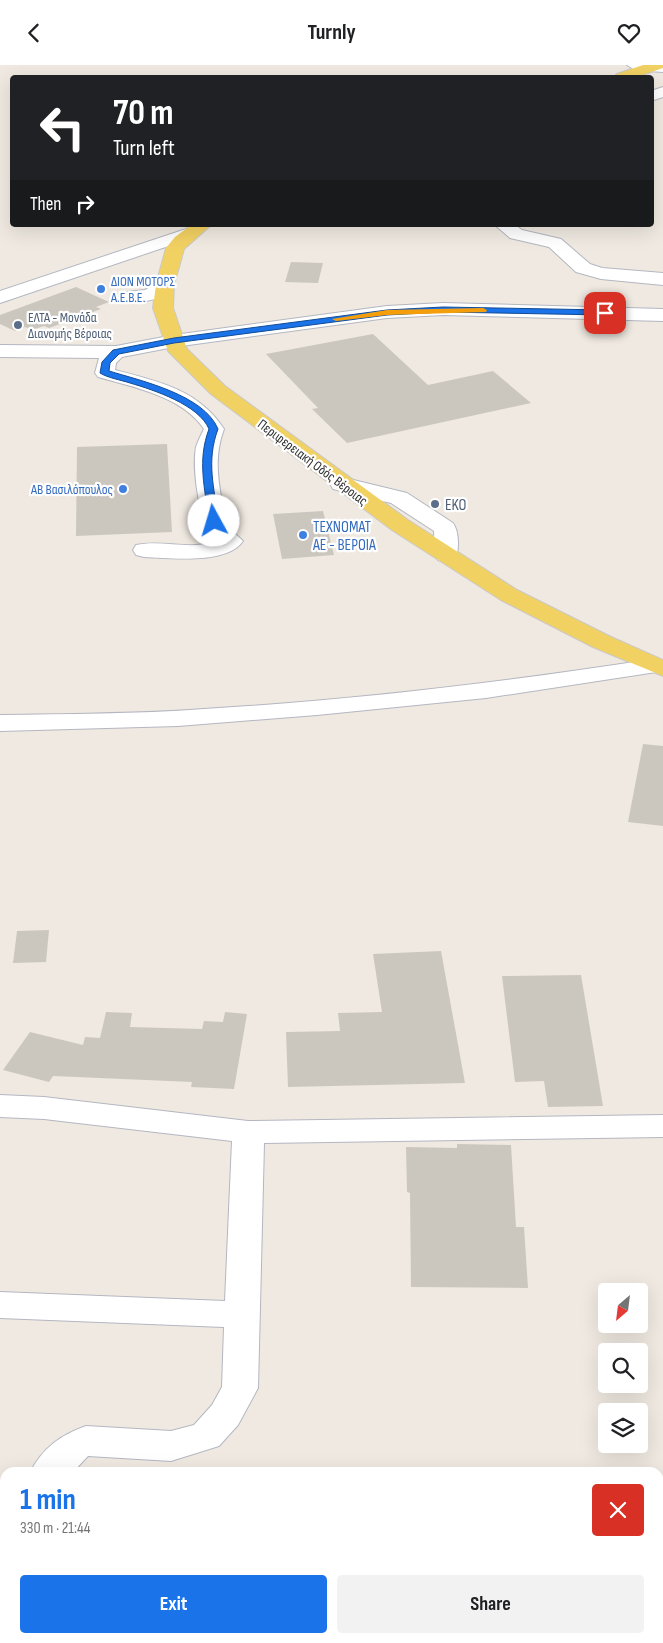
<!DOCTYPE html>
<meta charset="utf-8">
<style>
body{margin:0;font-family:"Sofia Sans Condensed",sans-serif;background:#f2f2f2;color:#202124;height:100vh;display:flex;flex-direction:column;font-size:19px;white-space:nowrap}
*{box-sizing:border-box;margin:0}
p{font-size:16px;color:#757577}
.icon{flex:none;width:28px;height:28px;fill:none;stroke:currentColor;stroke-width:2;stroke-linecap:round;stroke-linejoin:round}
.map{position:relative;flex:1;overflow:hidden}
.drawer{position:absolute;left:0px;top:1402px;width:664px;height:176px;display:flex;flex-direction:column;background:#fff;border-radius:15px 15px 0 0;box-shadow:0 5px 20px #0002}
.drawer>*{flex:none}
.banner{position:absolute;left:10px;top:10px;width:644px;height:152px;border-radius:5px;box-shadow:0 5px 20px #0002;background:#202124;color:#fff;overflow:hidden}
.needle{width:32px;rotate:208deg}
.tools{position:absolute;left:598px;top:1218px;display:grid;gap:10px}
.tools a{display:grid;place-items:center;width:50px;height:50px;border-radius:5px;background:#fff;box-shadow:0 5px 20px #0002;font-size:25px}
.pin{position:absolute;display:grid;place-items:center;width:42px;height:42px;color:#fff;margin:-21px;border-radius:10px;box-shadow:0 2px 8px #0006}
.me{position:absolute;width:55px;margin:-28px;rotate:354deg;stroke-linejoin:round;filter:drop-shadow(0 0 4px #0008)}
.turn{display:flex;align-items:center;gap:18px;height:105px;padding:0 20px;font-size:22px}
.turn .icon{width:65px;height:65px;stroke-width:2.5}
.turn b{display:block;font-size:35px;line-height:42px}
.then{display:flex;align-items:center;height:48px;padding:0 20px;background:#0003;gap:10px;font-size:19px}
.round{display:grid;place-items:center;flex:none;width:52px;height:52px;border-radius:5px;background:#f2f2f2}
.summary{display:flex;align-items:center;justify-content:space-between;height:85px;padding:0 20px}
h1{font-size:30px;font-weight:700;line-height:38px;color:#1a73e8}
.action{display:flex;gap:10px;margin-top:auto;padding:10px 20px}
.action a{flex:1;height:58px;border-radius:5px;background:#1a73e8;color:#fff;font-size:20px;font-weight:700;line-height:58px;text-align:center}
.action a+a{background:#f2f2f2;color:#202124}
header{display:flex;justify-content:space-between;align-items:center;height:65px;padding:0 20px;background:#fff;font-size:22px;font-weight:700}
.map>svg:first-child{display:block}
</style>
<header><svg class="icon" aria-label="back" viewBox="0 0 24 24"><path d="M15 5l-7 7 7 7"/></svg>Turnly<svg class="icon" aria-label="heart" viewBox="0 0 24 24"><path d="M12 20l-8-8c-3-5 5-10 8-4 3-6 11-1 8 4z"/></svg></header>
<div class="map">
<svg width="663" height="1578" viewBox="0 0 663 1578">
<rect width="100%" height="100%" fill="#efe9e1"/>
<!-- building -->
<g fill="#cbc7bf">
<path d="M291,197L323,198L318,218L285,217Z"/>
<path d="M76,222L109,237L96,242L101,244L49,263L44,261L32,265L25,262L15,266L0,259V250Z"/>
<path d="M373,269L428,320L493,306L531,338L347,378L312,344L318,343L266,289Z"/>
<path d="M167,379L172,467L76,471L77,382Z"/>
<path d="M323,446L334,490L282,494L273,449Z"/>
<path d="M643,679L663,681V761L628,757Z"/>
<path d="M49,865L46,897L13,898L17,866Z"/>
<path d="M441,886L465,1018L288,1022L286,967L340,966L338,948L382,947L373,889Z"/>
<path d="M581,910L603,1041L548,1042L544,1016L515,1017L502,911Z"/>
<path d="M106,947L132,948L130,962L202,964L204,956L223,957L225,947L247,949L234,1024L191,1022L192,1017L53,1011L49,1017L3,1005L30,967L83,980L85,972L100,973Z"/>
<path d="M457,1079L511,1080L516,1162H524L528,1223L411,1222L410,1128L407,1127L406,1082L457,1083Z"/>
</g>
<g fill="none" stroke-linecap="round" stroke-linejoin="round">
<!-- minor casing -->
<g stroke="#b4b7c1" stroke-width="2">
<g id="minor">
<path d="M627,0H663V7L635,5Z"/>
<path d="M663,22V32L651,36V26Z"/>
<path d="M495,160H515L522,165L561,174L590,199L602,203L663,208V220L601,214L576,207L549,182L510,173Z"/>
<path d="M192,162L198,163L201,167L198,171L0,238V226Z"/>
<path d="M165,214L172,216L174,220C164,235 143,239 126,235L124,231L126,227L145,225Z"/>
<path d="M443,238L663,244V256L443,250L387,253L174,282L122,292L116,298L115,305C158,316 199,325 224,364C212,397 220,422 225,456L230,464L243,476C227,500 170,493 144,492L136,490L133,485L136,480C162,474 191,486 217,476C199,463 192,403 196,382C198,376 201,370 204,364C182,331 133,322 98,312L95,308L99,293L0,292V280L116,281L174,270L387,241Z"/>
<path d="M341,412L407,428L453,458C459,466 460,487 454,495L446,497L438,495L435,490L434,466L391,438L333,424L330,419L333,414Z"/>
<path d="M654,594L663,596V606L486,633L317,650L178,661L0,666V650C68,649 136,649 204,644C355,635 505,617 654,594Z"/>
<path d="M0,1030L44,1032L248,1056L663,1050V1072L264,1078L258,1323L238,1360L219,1381L171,1396L88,1391L72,1408H30C42,1383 61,1370 86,1361L171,1366L194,1360L212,1340L222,1322L224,1262L0,1253V1227L225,1236L232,1076L44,1054L0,1052Z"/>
<path d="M5,1444V1480L0,1482V1446Z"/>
</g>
</g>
<!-- major casing -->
<g stroke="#c9c9c9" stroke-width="2">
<g id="major">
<path d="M643,0H663V3L636,12H614L617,9Z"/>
<path d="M191,160H211L184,184L174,220L173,243L187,284L225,321L408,455L517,525L611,572L663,595V611L593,582L501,535L392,465L211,329L168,286L153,243L156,220L166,183L175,172Z"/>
</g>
</g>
<!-- minor -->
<use href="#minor" fill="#fff" fill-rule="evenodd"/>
<!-- major -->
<use href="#major" fill="#f2d163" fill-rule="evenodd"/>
</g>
<!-- route -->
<path fill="#1a73e8" stroke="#114b97" d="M443,242L605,245L609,248L605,250L443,247L387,250L174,278L119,289L110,298L109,306C142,316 204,330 218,364C206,396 214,423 219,456L214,459L209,456C205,423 197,396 209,364C199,340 154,325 130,318C121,315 108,313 100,308L102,297L113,285L174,273L387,245Z"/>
<!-- slow -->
<path fill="#f59e0b" d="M483,243L487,245L486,247L387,250L336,256L332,254L387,245Z"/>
<!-- markers -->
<g fill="#3f7fe0" stroke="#fff" stroke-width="2">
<circle cx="101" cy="224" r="5"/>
<circle cx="123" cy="424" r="5"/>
<circle cx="303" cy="470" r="5"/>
</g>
<g fill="#5c6f8a" stroke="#fff" stroke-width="2">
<circle cx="18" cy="260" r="5"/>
<circle cx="435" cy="439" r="5"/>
</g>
<g text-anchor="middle" stroke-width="4.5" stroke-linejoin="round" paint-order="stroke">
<!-- far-shop labels -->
<g font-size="14" fill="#366cbe" stroke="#fff" text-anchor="start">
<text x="111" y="221">ΔΙΟΝ ΜΟΤΟΡΣ<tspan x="111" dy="16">Α.Ε.Β.Ε.</tspan></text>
<text x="113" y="429" text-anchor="end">ΑΒ Βασιλόπουλος</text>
</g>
<!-- far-service labels -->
<g font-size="14" fill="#4e5e75" stroke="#fff" text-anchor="start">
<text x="28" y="257">ΕΛΤΑ - Μονάδα<tspan x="28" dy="16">Διανομής Βέροιας</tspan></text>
</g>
<!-- far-street labels -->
<g font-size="14" fill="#2e2e2e" stroke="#fff">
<text transform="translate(313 397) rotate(37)" y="5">Περιφερειακή Οδός Βέροιας</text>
</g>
<!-- service labels -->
<g font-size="16" fill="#4e5e75" stroke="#fff" text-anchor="start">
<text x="445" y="445">EKO</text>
</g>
<!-- shop labels -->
<g font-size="16" fill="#366cbe" stroke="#fff" text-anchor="start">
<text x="313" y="467">ΤΕΧΝΟΜΑΤ<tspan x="313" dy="18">ΑΕ - ΒΕΡΟΙΑ</tspan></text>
</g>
</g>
</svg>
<div class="tools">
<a><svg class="needle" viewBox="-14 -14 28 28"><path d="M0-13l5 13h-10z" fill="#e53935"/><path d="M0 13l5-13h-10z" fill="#757577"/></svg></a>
<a><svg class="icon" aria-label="search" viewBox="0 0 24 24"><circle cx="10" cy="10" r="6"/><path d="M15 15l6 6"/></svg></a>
<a><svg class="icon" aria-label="layers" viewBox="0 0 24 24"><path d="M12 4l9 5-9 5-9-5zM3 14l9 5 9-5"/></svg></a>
</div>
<div class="pin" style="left:605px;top:248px;background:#d93025"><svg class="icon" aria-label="arrive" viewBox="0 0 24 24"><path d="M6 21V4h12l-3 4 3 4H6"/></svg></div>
<svg class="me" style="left:214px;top:456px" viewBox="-20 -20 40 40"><circle r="19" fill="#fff"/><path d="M0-13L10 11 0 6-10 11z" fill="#1a73e8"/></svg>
<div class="banner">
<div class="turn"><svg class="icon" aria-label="left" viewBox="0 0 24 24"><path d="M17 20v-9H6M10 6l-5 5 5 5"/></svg><div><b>70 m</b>Turn left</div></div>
<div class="then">Then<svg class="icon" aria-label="right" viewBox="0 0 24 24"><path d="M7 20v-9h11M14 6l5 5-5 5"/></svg></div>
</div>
<section class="drawer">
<div class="summary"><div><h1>1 min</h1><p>330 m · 21:44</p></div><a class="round" style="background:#d93025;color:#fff"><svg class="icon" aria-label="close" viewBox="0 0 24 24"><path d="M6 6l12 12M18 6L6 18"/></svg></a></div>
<div class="action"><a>Exit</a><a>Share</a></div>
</section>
</div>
